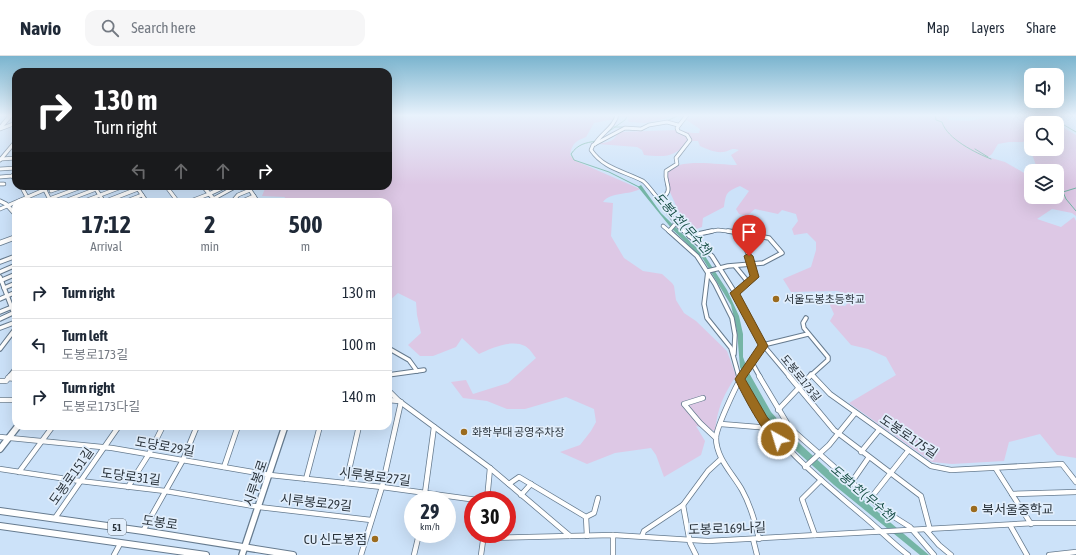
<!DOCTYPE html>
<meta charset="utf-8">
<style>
body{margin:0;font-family:"Asap Condensed","Noto Sans KR",sans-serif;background:#f6f6f7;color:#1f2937;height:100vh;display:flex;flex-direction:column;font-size:15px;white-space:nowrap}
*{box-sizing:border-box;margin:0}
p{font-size:13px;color:#747a83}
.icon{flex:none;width:22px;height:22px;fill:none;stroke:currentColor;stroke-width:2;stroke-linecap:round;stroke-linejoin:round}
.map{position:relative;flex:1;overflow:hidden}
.side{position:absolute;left:12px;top:142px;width:380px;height:232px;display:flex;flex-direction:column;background:#fff;border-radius:12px;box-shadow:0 4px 16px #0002}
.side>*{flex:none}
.hud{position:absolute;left:12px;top:12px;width:380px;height:122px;border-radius:12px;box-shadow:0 4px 16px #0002;background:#202124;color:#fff;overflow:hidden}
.fabs{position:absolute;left:1024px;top:12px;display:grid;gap:8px}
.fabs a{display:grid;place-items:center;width:40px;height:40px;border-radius:8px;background:#fff;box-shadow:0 4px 16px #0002;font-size:20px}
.speed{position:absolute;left:404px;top:435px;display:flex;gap:8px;font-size:20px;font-weight:700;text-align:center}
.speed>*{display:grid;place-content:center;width:52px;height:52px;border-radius:50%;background:#fff;box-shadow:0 4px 16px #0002;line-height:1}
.speed small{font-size:10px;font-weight:400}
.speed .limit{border:6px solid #d22;background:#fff;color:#111}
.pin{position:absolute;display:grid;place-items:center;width:34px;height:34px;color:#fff;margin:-41px -17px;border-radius:50% 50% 50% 0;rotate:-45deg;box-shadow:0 0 4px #0007}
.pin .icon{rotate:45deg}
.me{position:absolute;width:44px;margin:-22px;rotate:321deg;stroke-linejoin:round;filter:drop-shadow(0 0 3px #0008)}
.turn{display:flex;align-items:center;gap:14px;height:84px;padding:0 16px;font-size:18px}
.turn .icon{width:52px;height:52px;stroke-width:2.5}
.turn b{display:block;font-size:28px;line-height:34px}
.lanes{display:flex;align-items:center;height:38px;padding:0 16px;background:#0003;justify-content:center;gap:20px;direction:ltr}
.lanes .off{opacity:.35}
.eta{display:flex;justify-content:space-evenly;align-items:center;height:68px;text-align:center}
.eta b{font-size:24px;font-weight:700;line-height:28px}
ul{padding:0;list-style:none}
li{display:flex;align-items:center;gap:12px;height:52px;padding:0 16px;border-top:1px solid #e0e1e3}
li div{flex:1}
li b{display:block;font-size:15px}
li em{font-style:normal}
header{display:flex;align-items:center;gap:24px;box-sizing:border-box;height:56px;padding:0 20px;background:#fff;border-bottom:1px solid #e0e1e3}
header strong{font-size:19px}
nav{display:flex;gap:22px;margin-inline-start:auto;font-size:14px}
.search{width:280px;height:36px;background:#f6f6f7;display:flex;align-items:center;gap:10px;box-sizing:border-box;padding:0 14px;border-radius:12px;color:#747a83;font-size:15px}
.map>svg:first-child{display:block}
</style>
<header>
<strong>Navio</strong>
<div class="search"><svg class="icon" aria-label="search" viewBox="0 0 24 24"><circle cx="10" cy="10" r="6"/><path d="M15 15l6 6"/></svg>Search here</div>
<nav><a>Map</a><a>Layers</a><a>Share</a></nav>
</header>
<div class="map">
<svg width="1076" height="499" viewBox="0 0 1076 499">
<rect width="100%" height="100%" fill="#cce2f9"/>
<!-- green -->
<g fill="#ddc8e5">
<path d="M388,59H619V64H609L594,67L586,81C576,85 572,87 570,99L576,105L640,133C630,139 610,136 603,146L613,147L611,180L624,202L643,215L662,218L672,227L674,230L676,244L684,257L696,265L727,295L736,320C723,340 718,351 715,375L696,370L705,385L701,399L664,421L656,399L651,392L615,397L587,408L560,396L580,389L591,375L596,366L594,353L566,341L525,353H507L487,345L463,342L451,326L466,324L473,338L508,327L536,302C533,298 529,292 525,290C512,283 491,292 479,298L462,282L456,291L433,300H420L408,289L421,277L417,259L416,246L398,237L388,246V146H283L285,141L262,140L266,130H388Z"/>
<path d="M631,59H673L664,63L645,67L629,66L628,63Z"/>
<path d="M695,59H945L949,64L970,65L994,59H1055L1053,62L1055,67H1031V80L1023,86H1009L998,88L992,98L988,101L1005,106L1026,118L1031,117V141H1057V115H1038L1032,98L1038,93H1057V68L1076,79V160L1072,157L1052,153L1037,163L1061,171L1074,161L1076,165V402L1057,399L1040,378L1009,386L1004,405L952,408L932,406L849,347L896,319L886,301L868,293L851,289L830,265L834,258L829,247L845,250L854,240L837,235L791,236L783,223L811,211L816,194V186L807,177L794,179L792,173L798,165L796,158L782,154L778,158L755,153L747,160L739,158L736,153L749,135L740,130C726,136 726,137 724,151L703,162L702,171L691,175L683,165L670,136L665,117C678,101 718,109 737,109L731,99L739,94C730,91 731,95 723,96C716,97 706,93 700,90L698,85H688C675,102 664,101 644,99L642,94L637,91L598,88C607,86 615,86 618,76L678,74L693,77H699L700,73L685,63L699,60Z"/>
</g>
<!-- water -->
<path fill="#75b5a6" d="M641,129L661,157L705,200L727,234L739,260L743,278V301L748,315L771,356L799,387L835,420L929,499H920L834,429L793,392L763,357L753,341L740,311L737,275L731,249L703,203L672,173L638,131Z"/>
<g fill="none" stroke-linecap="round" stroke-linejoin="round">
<!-- stream -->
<g stroke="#75b5a6" stroke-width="1">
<path d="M935,59L936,64L942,66C947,83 976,97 991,103"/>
<path d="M1047,59L1076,76"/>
<path d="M667,65L679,59"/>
<path d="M614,71H623"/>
<path d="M608,76L625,64L628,59"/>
<path d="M596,85C585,87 578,88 571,98L574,104L609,116L639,131"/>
<path d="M975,93L988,101"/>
<path d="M1076,132L1063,136L1066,143L1076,155"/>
</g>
<!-- street-far2 casing -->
<g stroke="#667b8f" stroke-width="4.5">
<g id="street-far2">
<path d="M678,69L667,66L649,69L641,73L625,72L593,89L591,94C604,113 624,115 643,125C650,130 672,162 679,171L685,176"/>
<path d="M0,73L16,67"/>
<path d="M595,88C601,77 614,72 617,59"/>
<path d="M1,103L16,102"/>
<path d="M0,104L16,85"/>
<path d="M0,113L16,112"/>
<path d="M12,120L16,124"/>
<path d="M0,121L12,120L16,117"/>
<path d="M0,128H4"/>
<path d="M21,130L27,141"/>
<path d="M43,130L51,146"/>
<path d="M94,130L104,146"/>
<path d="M136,130L147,146"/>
<path d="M166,130L178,146"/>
<path d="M51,135L65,130"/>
<path d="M49,143L84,130"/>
<path d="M113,143L115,146"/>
<path d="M213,143L235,131L242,132"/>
<path d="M659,145C676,133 664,130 666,115L677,108L676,102L690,84L687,79L678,75L677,72L687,59"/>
<path d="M62,146L104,130"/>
<path d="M82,146L124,130"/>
<path d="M124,146L142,139"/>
<path d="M188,146L209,138"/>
<path d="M232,146L238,139L250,134L258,146"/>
<path d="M240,146L254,140"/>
<path d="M0,153L53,130"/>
<path d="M663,170L670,176"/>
<path d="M669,175L676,167"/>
<path d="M707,176L718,174L736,176"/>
</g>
</g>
<!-- street-far1 casing -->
<g stroke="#667b8f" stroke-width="5.5">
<g id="street-far1">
<path d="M669,175L697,200L715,228L732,262L735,279L734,298"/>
<path d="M684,175L712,200L739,243L763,289L790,321"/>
<path d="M689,180L712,175"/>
<path d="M0,206L16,200"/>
<path d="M735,210L748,226"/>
<path d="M708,215L728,210L763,207L782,197L769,182L728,175"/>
<path d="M708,215L704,248L707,262L731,292L739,321"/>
<path d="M0,216L16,209"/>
<path d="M0,221L16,263"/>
<path d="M0,225L16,218"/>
<path d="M4,232L16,227"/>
<path d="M735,237L755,221L752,208L740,176"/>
<path d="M0,243L16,236"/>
<path d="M0,256L12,251"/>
<path d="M806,262L803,267L804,272L828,301V304L809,321"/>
<path d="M0,263L15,256"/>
<path d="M0,272L16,266"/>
<path d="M388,292L409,304L417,315"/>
<path d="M0,293L16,272"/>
<path d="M811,318L814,321"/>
<path d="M388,319L424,314"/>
<path d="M9,321L16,312"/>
<path d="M741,321L751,305"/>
<path d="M760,321L751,305L763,289L808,278"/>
</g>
</g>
<!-- street casing -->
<g stroke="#667b8f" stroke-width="6">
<g id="street">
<path d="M739,320C742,328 747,336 752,344C779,392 821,424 862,459C878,472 892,487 908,499"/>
<path d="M742,320C736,330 716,372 716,382C716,402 733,418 742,434C751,450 755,465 759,483"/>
<path d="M759,320L790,372L883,454L910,471L934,499"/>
<path d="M789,320L834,374L921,440L930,474"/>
<path d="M813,320L830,338L931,410L951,414L1062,408L1076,426"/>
<path d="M8,322L16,323"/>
<path d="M0,325H6L10,320"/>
<path d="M388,334L399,345L490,412L570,480L613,479L708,485L1035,467H1076"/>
<path d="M703,342L684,348L700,367L716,382"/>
<path d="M0,344H16"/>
<path d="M388,344L399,345"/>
<path d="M778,354L810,320"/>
<path d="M721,368L770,372"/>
<path d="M0,381L112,392L270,419L382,431L477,444"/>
<path d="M861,396L879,374"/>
<path d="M224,411L238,370"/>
<path d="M805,411L829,389L855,357"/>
<path d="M0,413L80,425L165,435L259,451L371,464"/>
<path d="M996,413L1031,468"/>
<path d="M19,416L53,370"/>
<path d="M306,423L320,370"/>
<path d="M346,427L359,370"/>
<path d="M851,427L869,401"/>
<path d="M509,428L519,421L586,461L594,457L598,442"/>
<path d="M128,431L149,398L163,370"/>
<path d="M1012,438L1076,436"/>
<path d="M521,439L531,428"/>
<path d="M870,443L908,395"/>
<path d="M424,444L434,371"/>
<path d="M487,444L490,412"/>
<path d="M683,449L690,487L696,499"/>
<path d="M586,461L587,480"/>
<path d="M55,462L119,370"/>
<path d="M1010,469L1027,499"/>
<path d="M926,474L939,489L951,499"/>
<path d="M143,475L183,404L197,370"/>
<path d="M613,479V499"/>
<path d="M815,479L802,443L821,424"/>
<path d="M642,480L644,475L683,449L708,415L721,403"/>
<path d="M483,482L570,480"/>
<path d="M753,483L757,499"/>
<path d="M114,499L120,488"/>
<path d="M361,499L382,431L401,346"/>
<path d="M414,499L419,478"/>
<path d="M481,499L484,478"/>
<path d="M1049,499L1076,496"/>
</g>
</g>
<!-- secondary-far2 casing -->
<g stroke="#667b8f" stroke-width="5">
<g id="secondary-far2">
<path d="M0,72L11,59"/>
<path d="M203,130L216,146"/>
<path d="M209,138L226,130"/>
<path d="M0,145L6,148L16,159"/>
<path d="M104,146L145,130"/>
</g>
</g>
<!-- secondary-far1 casing -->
<g stroke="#667b8f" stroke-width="6">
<path id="secondary-far1" d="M0,187L16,181"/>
</g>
<!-- secondary casing -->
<g stroke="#667b8f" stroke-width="8">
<g id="secondary">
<path d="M0,393L18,370"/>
<path d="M242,499L285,370"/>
</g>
</g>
<!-- primary casing -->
<g stroke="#667b8f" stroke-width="8">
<g id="primary">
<path d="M0,455L143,475L293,499"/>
<path d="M0,470L206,499"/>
</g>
</g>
<!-- street-far2 -->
<use href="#street-far2" stroke="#fff" stroke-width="3"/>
<!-- street-far1 -->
<use href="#street-far1" stroke="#fff" stroke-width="3.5"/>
<!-- street -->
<use href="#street" stroke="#fff" stroke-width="4.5"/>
<!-- secondary-far2 -->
<use href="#secondary-far2" stroke="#fff" stroke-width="3.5"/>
<!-- secondary-far1 -->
<use href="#secondary-far1" stroke="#fff" stroke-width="4.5"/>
<!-- secondary -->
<use href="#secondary" stroke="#fff" stroke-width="5.5"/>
<!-- primary -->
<use href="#primary" stroke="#fff" stroke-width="6"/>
</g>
<!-- sky -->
<linearGradient id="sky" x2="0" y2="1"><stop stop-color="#7ab4ce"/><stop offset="0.46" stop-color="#e8f2fc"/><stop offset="1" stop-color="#e8f2fc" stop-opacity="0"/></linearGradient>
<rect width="1076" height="129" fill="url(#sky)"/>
<!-- route -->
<path fill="#9b6b1e" stroke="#654614" d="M749,197L753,200L759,221L740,238L768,290L745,323L767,361L782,379L784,383L782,386L778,388C765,383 741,336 735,323L758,289L730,237L750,220L744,200Z"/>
<!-- markers -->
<g fill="#9b6b1e" stroke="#e1eefc" stroke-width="1.5">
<circle cx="776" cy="243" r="4"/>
<circle cx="464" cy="376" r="4"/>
<circle cx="974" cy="453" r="4"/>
<circle cx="375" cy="483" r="4"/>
</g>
<g text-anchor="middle" stroke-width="3.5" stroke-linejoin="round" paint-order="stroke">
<!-- shield labels -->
<rect fill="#e1eefc" stroke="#626c76" stroke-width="1" x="108" y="463" width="18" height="16" rx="3"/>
<g font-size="10" font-weight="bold" fill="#2b343c">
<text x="117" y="475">51</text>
</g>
<!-- poi labels -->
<g font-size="11" fill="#2b343c" stroke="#e1eefc" text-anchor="start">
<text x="784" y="247">서울도봉초등학교</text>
<text x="472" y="380">화학부대 공영주차장</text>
</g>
<!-- street labels -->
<g font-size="11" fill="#2b343c" stroke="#e1eefc">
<text transform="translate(801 322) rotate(51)" y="4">도봉로173길</text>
</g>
<!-- water labels -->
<g font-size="12" font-style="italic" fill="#144c42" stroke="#e1eefc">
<text transform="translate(683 168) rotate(48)" y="4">도봉1천 (무수천)</text>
<text transform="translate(863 437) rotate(40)" y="4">도봉1천 (무수천)</text>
</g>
<!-- near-street labels -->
<g font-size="13" fill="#2b343c" stroke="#e1eefc">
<text transform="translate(909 380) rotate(34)" y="5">도봉로175길</text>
<text transform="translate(165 390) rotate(10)" y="5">도당로29길</text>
<text transform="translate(71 420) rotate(-55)" y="5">도봉로151길</text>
<text transform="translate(131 420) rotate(7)" y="5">도당로31길</text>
<text transform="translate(375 420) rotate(7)" y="5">시루봉로27길</text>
<text transform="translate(255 427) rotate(-71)" y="5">시루봉로</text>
<text transform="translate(316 446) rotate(6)" y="5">시루봉로29길</text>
<text transform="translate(160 466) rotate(9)" y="5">도봉로</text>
<text transform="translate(727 472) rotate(-2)" y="5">도봉로169나길</text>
</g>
<!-- near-poi labels -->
<g font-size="13" fill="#2b343c" stroke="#e1eefc" text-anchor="start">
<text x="982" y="458">북서울중학교</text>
<text x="367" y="488" text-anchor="end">CU 신도봉점</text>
</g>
</g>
</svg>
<div class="fabs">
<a><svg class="icon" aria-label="sound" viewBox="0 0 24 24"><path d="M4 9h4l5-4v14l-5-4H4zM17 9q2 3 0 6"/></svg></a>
<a><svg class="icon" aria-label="search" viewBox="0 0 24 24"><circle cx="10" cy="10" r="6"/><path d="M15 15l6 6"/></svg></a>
<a><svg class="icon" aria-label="layers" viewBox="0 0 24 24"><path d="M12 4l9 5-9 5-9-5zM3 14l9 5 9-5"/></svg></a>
</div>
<div class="speed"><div>29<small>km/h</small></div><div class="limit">30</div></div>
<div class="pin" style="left:749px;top:200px;background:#d93025"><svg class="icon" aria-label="arrive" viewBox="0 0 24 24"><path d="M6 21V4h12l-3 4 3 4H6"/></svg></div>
<svg class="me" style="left:778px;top:383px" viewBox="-20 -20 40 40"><circle r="17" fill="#9b6b1e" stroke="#fff" stroke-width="3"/><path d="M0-11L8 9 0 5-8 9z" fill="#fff"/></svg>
<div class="hud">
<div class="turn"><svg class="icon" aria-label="right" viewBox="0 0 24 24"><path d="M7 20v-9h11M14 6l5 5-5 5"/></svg><div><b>130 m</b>Turn right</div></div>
<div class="lanes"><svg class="icon off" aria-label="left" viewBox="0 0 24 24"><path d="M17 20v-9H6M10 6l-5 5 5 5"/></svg><svg class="icon off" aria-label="ahead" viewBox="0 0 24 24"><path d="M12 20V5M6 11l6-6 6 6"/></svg><svg class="icon off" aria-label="ahead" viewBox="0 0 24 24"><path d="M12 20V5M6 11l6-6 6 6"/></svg><svg class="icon" aria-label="right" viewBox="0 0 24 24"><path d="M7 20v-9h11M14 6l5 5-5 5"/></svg></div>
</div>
<section class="side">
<div class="eta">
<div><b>17:12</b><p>Arrival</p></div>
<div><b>2</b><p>min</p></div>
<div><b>500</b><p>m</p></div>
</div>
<ul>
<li><svg class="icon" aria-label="right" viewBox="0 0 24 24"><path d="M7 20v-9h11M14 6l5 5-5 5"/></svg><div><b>Turn right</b></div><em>130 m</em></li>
<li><svg class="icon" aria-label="left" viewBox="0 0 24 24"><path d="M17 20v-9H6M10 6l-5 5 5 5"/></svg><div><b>Turn left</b><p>도봉로173길</p></div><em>100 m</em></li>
<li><svg class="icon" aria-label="right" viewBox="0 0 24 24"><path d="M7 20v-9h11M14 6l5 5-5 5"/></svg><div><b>Turn right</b><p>도봉로173다길</p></div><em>140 m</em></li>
</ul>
</section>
</div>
